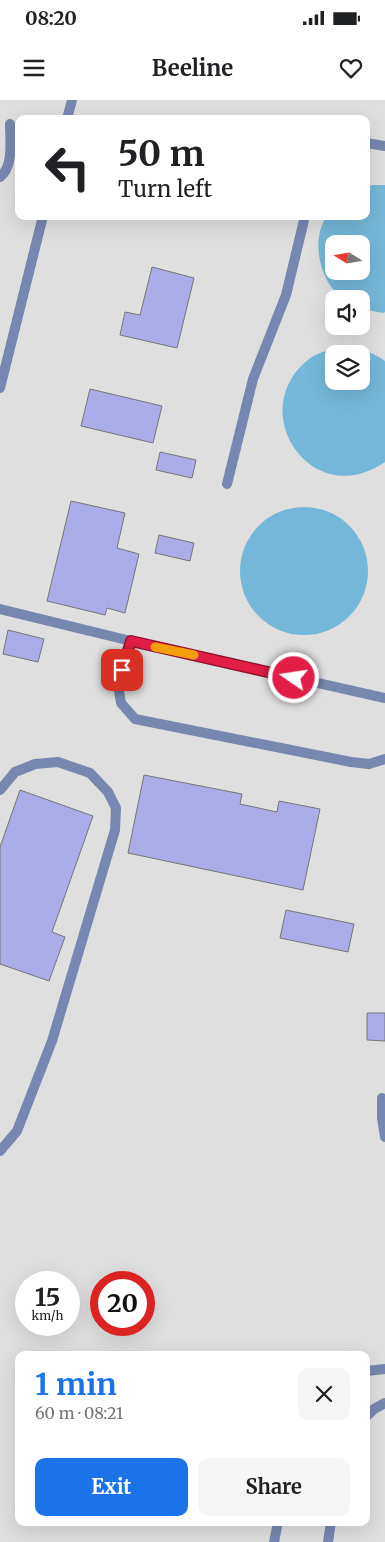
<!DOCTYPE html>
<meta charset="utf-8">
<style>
body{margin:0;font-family:Merriweather,serif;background:#f6f6f6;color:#202124;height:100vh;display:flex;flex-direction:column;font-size:19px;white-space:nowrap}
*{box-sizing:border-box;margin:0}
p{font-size:16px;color:#757577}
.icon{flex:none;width:28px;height:28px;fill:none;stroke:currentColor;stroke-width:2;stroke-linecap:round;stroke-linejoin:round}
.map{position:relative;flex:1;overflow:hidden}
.sheet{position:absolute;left:15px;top:1251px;width:355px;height:175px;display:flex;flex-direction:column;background:#fff;border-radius:10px;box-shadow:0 5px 20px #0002}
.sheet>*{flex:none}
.hud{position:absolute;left:15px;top:15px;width:355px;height:105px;border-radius:10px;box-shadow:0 5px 20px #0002;background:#fff;color:#202124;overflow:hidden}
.needle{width:32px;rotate:281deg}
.buttons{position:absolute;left:325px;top:135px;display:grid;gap:10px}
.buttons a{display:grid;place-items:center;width:45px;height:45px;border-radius:10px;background:#fff;box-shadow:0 5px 20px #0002;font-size:25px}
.speed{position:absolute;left:15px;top:1171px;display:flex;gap:10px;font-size:25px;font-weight:700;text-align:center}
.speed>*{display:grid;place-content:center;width:65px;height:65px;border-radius:50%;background:#fff;box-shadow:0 5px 20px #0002;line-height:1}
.speed small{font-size:12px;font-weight:400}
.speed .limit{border:8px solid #d22;background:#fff;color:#111}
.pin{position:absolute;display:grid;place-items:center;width:42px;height:42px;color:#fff;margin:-21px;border-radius:10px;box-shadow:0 2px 8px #0006}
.me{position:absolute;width:55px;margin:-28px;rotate:283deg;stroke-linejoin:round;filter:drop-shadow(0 0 4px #0008)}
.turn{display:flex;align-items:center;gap:18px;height:105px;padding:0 20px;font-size:22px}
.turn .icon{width:65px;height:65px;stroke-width:2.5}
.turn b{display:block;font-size:35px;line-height:42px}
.round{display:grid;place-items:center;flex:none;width:52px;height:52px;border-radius:10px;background:#f6f6f6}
.headline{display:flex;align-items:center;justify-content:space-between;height:85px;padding:0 20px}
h1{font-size:30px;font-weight:700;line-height:38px;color:#1a73e8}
.primary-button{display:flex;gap:10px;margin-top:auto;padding:10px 20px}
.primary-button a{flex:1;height:58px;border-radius:10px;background:#1a73e8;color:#fff;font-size:20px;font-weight:700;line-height:58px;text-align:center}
.primary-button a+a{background:#f6f6f6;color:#202124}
.status{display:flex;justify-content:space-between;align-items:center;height:35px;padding:0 25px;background:#fff;direction:ltr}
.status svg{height:14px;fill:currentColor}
header{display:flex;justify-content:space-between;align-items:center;height:65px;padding:0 20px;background:#fff;font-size:22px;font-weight:700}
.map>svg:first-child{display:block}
</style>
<div class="status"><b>08:20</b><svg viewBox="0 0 49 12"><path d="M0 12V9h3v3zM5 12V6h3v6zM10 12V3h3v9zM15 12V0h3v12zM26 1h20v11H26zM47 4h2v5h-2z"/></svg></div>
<header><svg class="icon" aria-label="menu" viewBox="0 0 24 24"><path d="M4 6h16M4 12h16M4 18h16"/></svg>Beeline<svg class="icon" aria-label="heart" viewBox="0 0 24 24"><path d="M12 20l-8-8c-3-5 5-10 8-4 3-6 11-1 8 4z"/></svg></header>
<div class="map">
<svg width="385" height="1442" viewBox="0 0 385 1442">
<rect width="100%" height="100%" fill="#dfdfe0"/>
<!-- water -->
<g fill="#75b7d8" fill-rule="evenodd">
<path d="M372,85H385V212L383,213L361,209V199L342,198C337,193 330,187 327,180C317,161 314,134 327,116H366V87ZM334,144H361V171H334Z"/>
<path d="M336,248C355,248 370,250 385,261V362C380,365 374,369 368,371C310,395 258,324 295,273C301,266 309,257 318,254C324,251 330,250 336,248ZM334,254H361V281H334Z"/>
<circle cx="304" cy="471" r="64"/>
</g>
<!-- building -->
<g fill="#aaade7" stroke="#777778">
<path d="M152,167L194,178L177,248L120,235L125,212L140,215Z"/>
<path d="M90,289L162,306L153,343L81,326Z"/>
<path d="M160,352L196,360L192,378L156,370Z"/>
<path d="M71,401L125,413L117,448L139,454L125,513L107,508L105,515L47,501Z"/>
<path d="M159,435L194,443L190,461L155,453Z"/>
<path d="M8,530L44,539L38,562L3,554Z"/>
<path d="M144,675L242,694L240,704L277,712L279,701L320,709L303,790L128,753Z"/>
<path d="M20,690L93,716L52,832L65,837L49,881L0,864V747Z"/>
<path d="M286,810L354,824L348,852L280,838Z"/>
<path d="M367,913H385V941L367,940Z"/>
</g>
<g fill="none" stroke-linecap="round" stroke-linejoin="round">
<!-- service -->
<g stroke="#7887af" stroke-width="10">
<path d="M67,19L72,0"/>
<path d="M366,43L385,46"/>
<path d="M0,77C14,66 10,40 10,24"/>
<path d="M0,288L43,116"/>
<path d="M227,384L253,279L286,195L305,116"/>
<path d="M0,509L131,541L385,598"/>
<path d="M131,541L118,585L121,603L135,619L351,662L369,664L385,659"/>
<path d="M0,690L15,672L35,664L58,662L90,673L108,692L116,708L115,730L52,941L17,1031L0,1051"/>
<path d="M382,998V1018L385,1037"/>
<path d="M366,1271L385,1269"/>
<path d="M366,1317L374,1309L385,1303"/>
<path d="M274,1442L278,1422"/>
<path d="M328,1442L331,1422"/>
</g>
</g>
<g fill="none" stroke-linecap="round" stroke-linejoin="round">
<!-- route casing -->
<g stroke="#92132f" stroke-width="12">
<path id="route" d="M122,570L131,541L294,578"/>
</g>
<!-- route -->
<use href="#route" stroke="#e11d48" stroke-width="9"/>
<!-- slow -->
<path stroke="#f59e0b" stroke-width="9" d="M155,547L194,555"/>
</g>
</svg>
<div class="buttons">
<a><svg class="needle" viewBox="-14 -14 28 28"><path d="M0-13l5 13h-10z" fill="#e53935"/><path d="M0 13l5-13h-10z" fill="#757577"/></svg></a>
<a><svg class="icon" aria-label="sound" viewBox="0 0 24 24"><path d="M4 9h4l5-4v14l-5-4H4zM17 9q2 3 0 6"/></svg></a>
<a><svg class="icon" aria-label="layers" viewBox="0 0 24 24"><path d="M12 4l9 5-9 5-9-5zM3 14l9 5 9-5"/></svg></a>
</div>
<div class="speed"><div>15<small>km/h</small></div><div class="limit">20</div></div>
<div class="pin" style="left:122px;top:570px;background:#d93025"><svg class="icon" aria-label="arrive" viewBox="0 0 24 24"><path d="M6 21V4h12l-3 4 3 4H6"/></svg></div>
<svg class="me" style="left:294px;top:578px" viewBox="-20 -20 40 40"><circle r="17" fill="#e11d48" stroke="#fff" stroke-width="3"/><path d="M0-11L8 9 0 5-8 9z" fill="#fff"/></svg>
<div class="hud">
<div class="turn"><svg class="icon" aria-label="left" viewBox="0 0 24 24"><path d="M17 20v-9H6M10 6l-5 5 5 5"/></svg><div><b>50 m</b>Turn left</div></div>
</div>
<section class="sheet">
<div class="headline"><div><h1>1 min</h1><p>60 m · 08:21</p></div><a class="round"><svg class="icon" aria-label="close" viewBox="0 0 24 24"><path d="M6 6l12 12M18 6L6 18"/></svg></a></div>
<div class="primary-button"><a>Exit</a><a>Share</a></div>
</section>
</div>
